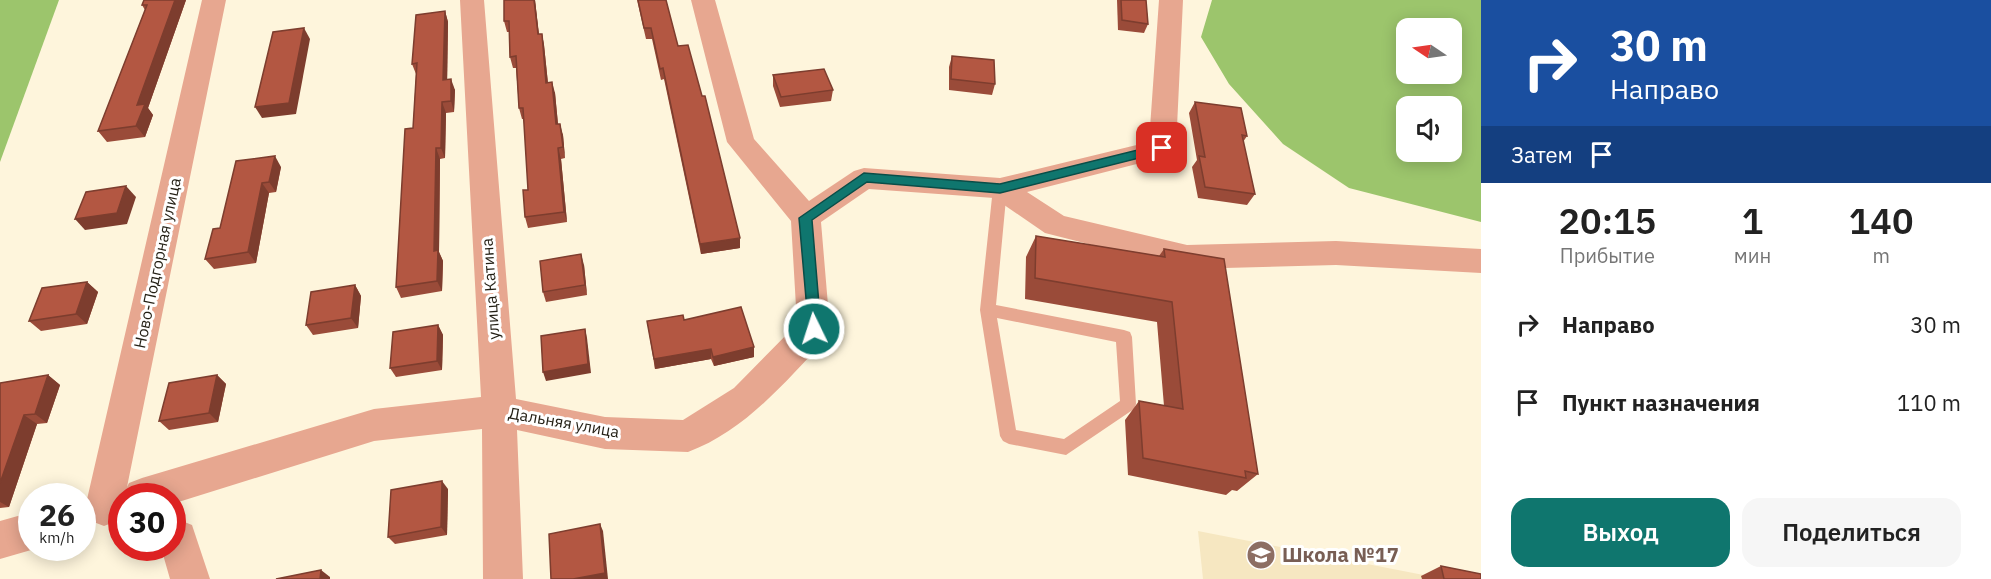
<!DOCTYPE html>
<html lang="ru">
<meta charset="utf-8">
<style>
body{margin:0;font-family:"IBM Plex Sans",sans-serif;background:#f6f6f6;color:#222;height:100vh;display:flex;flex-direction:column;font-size:22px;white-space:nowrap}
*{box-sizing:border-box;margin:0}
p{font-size:20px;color:#767676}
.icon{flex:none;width:33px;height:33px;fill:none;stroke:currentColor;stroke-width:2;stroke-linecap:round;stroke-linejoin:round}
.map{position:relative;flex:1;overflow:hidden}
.side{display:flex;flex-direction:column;background:#fff;width:510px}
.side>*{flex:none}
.guide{background:#1a4fa0;color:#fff;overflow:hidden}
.needle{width:39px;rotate:283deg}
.controls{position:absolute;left:1396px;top:18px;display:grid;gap:12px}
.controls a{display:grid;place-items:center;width:66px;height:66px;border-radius:12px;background:#fff;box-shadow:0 3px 15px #0003;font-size:30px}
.speed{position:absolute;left:18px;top:483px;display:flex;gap:12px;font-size:30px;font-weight:700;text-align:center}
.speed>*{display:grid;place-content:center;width:78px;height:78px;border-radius:50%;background:#fff;box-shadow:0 3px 15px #0003;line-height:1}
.speed small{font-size:15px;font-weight:400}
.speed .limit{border:9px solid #d22;background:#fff;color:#111}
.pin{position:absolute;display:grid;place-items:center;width:51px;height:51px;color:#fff;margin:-26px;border-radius:12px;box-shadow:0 3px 9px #0006}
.me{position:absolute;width:66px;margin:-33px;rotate:356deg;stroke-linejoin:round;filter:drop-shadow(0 0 4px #0008)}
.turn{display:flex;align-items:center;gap:21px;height:126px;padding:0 30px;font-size:27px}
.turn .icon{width:78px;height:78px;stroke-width:2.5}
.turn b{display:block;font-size:42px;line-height:51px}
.then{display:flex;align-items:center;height:57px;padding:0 30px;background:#0003;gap:12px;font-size:22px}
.eta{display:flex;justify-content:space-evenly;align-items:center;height:102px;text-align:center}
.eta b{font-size:36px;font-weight:600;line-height:42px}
.button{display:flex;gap:12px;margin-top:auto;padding:12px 30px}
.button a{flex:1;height:69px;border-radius:18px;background:#0f766e;color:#fff;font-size:24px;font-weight:600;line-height:69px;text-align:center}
.button a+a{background:#f6f6f6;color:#222}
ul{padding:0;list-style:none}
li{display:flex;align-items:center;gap:18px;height:78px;padding:0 30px}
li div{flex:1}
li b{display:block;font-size:22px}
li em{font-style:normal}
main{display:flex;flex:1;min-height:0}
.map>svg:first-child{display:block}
</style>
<main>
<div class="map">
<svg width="1481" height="579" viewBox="0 0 1481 579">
<rect width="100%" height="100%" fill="#fef5dc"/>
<!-- built -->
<path fill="#f6e7c1" d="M1198,531L1444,579H1203Z"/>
<!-- forest -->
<g fill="#9cc56c" fill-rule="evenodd">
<path d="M0,0H59L0,162Z"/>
<path d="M1212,0H1481V222L1349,188L1283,144L1229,84L1201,37ZM1407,28H1452V74H1407ZM1407,106H1452V152H1407Z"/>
</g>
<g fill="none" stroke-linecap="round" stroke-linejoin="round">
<!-- lane -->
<path fill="#e7a790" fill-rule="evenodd" d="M1000,183L1007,188L996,305L1124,330L1130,332L1132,337L1136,404L1134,409L1066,455L1009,444L1003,441L1000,436L980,310L993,188ZM997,318L1116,342L1120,401L1064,439L1016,430Z"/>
<!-- street -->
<g fill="#e7a790" fill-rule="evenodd">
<path d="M202,0H226L127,487L129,483L142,478L374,409L481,397L460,0H484L516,399L605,417L683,420L734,388L797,324L791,221L727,142L691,0H715L754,139L809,201L854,171L864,168L1000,178L1149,142L1159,0H1183L1176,148L1172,155L1027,192L1064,216L1187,245L1336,241L1481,249V273L1336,265L1187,269L1045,233L994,198L869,189L821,222L830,329L826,339C785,382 745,431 688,452L605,449L517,430L523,579H483L482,429L374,441L172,504V496H122V511L117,521L104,526L91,521L85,508Z"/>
<path d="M32,512V548H38L0,559V521Z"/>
<path d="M172,517L192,525L210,579H170L162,551L158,548H172Z"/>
</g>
</g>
<!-- wall -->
<g fill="#9a4b39">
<path d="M186,0L148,108L153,115L145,137L107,142L98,131L145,10L142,5Z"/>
<path d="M535,0L539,34H542L544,45L548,83L555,93L558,124L563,135L565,158L561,159L567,222L528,228L525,217L528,190L524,119H522L519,108L516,68H513L510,57L509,32H507L504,21Z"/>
<path d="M637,0H666L678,46L740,248L701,254L664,79L661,80L652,39H646Z"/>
<path d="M1117,0H1146L1148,24L1144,33L1118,30Z"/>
<path d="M445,11L448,22L447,80L455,90L454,112L446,113L445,158L440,159L439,252L443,261L442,291L401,298L396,287L413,128L416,74L412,64Z"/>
<path d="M952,56L995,84L992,95L949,90V67Z"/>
<path d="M773,75L833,90L831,101L780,107L773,86Z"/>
<path d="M1195,102L1247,136L1243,142L1255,194L1247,205L1198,198L1192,167L1197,160L1189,113Z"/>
<path d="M236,161L281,167L276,192L269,193L256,263L214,269L205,259L220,228Z"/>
<path d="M1036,236L1159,256L1164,249L1258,474L1237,491L1232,490L1226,495L1128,475L1125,420L1139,401L1164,406L1157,322L1025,299L1026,257Z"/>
<path d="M584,265L587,295L546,302L543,292Z"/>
<path d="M87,282L98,292L87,324L41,331L29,321Z"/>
<path d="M355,285L361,296L358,328L313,335L306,325Z"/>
<path d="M684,320L754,347V357L714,366L711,359L655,369L647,321Z"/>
<path d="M438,325L443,335L442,370L396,377L390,368Z"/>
<path d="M48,375L60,385L47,423L37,424L9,507L0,508V383Z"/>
<path d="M217,375L226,384L218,422L169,430L159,421Z"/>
<path d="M448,489L447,535L395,544L388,537Z"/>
<path d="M1441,566L1481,579H1422L1421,576Z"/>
</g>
<!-- shaded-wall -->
<g fill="#7d3d2e">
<path d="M175,0H186L148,108L153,115L145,137L136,126L137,105Z"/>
<path d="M534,0H535L540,45L538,34Z"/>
<path d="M445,11L448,22L447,91L443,80Z"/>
<path d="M304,28L310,39L296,114L262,118L255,107Z"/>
<path d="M542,34L544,45L549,94L546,83Z"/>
<path d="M451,79L455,90L454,112L451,101Z"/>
<path d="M552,82L555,93L559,135L556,124Z"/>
<path d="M442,102L446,113L445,158L441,148Z"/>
<path d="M560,124L563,135L565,158L563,147Z"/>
<path d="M436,148L440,159L439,252L443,261L442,291L437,281L434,251Z"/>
<path d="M558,148L561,159L567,222L564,212Z"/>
<path d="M275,156L281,167L276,192L269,182Z"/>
<path d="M262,183L269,193L256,263L248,252Z"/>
<path d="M126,186L136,197L127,224L85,230L75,219Z"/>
<path d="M740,238V248L701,254L700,244Z"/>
<path d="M581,254L584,265L587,295L585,285Z"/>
<path d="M87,282L98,292L87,324L76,314Z"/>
<path d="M355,285L361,296L358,328L351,318Z"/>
<path d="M438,325L443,335L442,370L437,361Z"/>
<path d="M585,329L587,338L591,373L546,381L543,372Z"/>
<path d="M754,347V357L714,366L713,357Z"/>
<path d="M711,349V359L655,369L654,359Z"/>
<path d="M48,375L60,385L47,423L35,414Z"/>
<path d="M217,375L226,384L218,422L209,413Z"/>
<path d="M24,415L37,424L9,507L0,502V483Z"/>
<path d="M442,481L448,489L447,535L441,527Z"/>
<path d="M600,524L603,531L608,579H573Z"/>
<path d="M321,570L330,577V579H320Z"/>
</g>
<!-- building -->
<g fill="#b35742" stroke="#7d3d2e" stroke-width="1.5">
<path d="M144,0H175L137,105L145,104L136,126L98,131L147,5H142Z"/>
<path d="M504,0H534L538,34H542L546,83L552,82L556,124H560L563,147L558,148L564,212L525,217L523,190H528L523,108H519L516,56L510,57L509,21H504Z"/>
<path d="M638,0H666L678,46L688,45L702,96H705L740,238L700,244L663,68L660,69L651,28H644Z"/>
<path d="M1121,0H1146L1148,24L1122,20Z"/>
<path d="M445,11L443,80L451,79V101L442,102L441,148H436L434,251L438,250L437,281L396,287L405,129L413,128L417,63L412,64L416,15Z"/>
<path d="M304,28L289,103L255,107L273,32Z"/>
<path d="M952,56L994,60L995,84L951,79Z"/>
<path d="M824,69L833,90L781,97L773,75Z"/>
<path d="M1195,102L1241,108L1247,136L1242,135L1255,194L1205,187L1199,156L1205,157Z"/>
<path d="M275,156L269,182L262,183L248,252L205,259L213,229L220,228L236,161Z"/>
<path d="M126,186L117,213L75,219L86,192Z"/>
<path d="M1036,236L1165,257L1164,249L1224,259L1258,474L1245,471L1246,478L1143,458L1139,401L1183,409L1172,302L1035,278Z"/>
<path d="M581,254L585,285L543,292L540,261Z"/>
<path d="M87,282L76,314L29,321L42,288Z"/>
<path d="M355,285L351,318L306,325L311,292Z"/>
<path d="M741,307L754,347L713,357L711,349L654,359L647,321L683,315L684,320Z"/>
<path d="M438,325L437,361L390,368L393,332Z"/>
<path d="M585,329L588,364L543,372L541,336Z"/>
<path d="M48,375L35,414L24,415L0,483V383Z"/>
<path d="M217,375L209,413L159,421L169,383Z"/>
<path d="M442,481L441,527L388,537L391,490Z"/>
<path d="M600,524L605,573L573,579H551L549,534Z"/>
<path d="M1441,566L1481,574V579H1444Z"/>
<path d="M321,570L320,579H276Z"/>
</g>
<!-- route -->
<path fill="#0f766e" stroke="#0a4d48" stroke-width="1.5" d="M1162,144L1167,145V151L1000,193L867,182L812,220L821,329L819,333H809L799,218L864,173L1000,184Z"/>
<!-- icons -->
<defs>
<g id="school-disc" transform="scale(1.5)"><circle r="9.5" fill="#8d6e63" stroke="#fff"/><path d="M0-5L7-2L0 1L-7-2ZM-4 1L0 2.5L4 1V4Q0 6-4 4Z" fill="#fff"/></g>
</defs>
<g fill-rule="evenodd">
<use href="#school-disc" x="1261" y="555"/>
</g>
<g text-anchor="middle" stroke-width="6" stroke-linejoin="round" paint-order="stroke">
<!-- street labels -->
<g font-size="16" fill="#231f14" stroke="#fff">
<text transform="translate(157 263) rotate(-78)" y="6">Ново-Подгорная улица</text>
<text transform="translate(490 289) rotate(-94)" y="6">улица Катина</text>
<text transform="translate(564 422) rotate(10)" y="6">Дальняя улица</text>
</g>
<!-- near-education labels -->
<g font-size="20" font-weight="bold" fill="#785e54" stroke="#fff" text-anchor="start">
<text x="1282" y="562">Школа №17</text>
</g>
</g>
</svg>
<div class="controls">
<a><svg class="needle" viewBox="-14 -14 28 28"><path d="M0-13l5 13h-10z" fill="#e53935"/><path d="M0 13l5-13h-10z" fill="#767676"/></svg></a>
<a><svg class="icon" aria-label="sound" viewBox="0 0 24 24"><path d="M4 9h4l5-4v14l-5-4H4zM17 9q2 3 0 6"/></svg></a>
</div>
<div class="speed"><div>26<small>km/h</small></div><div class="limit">30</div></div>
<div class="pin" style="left:1162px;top:148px;background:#d93025"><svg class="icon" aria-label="arrive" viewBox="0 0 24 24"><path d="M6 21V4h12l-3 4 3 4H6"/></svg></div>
<svg class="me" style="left:814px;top:329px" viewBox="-20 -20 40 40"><circle r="17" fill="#0f766e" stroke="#fff" stroke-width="3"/><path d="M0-11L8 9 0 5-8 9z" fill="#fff"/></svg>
</div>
<section class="side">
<div class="guide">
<div class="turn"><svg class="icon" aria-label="right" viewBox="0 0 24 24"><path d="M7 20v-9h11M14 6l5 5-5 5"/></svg><div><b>30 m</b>Направо</div></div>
<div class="then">Затем<svg class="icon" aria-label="arrive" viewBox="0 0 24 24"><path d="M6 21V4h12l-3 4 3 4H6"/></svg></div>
</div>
<div class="eta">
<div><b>20:15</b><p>Прибытие</p></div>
<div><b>1</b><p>мин</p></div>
<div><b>140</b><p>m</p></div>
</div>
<ul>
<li><svg class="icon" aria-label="right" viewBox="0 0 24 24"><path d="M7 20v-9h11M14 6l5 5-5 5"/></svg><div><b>Направо</b></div><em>30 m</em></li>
<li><svg class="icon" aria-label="arrive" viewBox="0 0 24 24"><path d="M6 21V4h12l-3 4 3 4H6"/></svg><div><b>Пункт назначения</b></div><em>110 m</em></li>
</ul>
<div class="button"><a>Выход</a><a>Поделиться</a></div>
</section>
</main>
